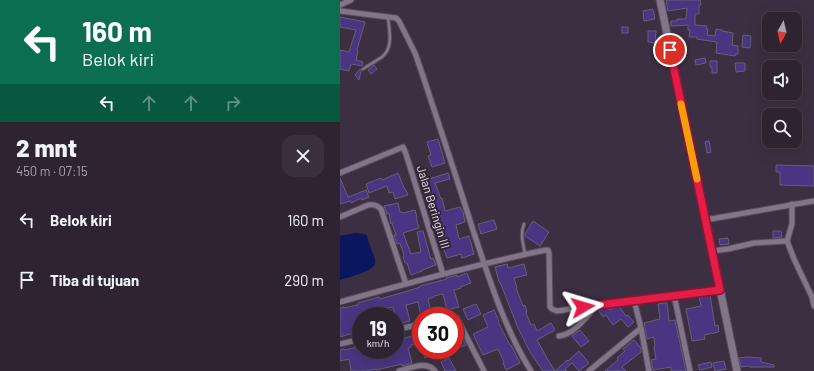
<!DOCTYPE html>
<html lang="id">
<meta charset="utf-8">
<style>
body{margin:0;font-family:Barlow,sans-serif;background:#392f3d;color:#f1f3f6;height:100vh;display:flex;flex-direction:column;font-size:15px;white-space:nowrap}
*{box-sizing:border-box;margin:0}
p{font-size:13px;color:#a7a4ab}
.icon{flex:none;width:22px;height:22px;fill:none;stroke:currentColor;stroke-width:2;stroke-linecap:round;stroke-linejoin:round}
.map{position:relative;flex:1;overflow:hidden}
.sheet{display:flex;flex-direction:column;background:#2d2331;width:340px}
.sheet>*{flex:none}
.guide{background:#0b6e4f;color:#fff;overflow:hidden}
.needle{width:26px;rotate:188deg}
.controls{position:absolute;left:422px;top:12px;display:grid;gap:8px}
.controls a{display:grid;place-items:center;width:40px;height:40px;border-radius:8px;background:#2d2331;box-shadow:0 4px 16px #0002,0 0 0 1px #48404d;font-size:20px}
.speed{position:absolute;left:12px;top:307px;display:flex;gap:8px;font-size:20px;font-weight:700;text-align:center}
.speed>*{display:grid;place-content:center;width:52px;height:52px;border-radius:50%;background:#2d2331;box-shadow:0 4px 16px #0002,0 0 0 1px #48404d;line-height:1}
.speed small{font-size:10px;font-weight:400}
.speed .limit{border:6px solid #d22;background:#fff;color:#111}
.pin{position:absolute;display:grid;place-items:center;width:34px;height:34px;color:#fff;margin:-17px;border:2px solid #fff;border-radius:50%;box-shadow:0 1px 4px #0007}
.me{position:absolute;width:44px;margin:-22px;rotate:83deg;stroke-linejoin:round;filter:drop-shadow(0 0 3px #0008)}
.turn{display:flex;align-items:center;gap:14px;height:84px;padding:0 16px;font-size:18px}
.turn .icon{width:52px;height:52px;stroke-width:2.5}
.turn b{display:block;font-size:28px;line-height:34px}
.lanes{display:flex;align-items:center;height:38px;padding:0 16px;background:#0003;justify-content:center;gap:20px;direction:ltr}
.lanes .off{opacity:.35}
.round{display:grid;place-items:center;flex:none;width:42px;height:42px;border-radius:12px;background:#392f3d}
.head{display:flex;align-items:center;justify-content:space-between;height:68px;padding:0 16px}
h1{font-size:24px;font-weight:800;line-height:30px}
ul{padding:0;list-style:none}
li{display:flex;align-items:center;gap:12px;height:60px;padding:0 16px}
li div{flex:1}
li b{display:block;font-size:15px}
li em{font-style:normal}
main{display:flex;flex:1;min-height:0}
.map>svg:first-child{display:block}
</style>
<main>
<section class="sheet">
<div class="guide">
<div class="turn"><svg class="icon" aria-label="left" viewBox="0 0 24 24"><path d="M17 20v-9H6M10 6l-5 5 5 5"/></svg><div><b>160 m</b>Belok kiri</div></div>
<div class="lanes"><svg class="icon" aria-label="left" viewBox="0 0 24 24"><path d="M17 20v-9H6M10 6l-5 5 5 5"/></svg><svg class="icon off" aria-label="ahead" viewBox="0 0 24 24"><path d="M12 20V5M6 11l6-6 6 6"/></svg><svg class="icon off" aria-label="ahead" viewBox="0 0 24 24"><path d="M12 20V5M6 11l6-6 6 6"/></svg><svg class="icon off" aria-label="right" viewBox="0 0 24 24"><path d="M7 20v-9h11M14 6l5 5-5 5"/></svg></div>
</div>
<div class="head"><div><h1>2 mnt</h1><p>450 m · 07:15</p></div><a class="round"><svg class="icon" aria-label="close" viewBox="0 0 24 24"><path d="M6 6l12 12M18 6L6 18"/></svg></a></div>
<ul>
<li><svg class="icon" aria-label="left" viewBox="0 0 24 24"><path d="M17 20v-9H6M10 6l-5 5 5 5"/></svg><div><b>Belok kiri</b></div><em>160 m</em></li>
<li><svg class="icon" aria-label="arrive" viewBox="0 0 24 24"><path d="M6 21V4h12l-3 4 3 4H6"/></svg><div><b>Tiba di tujuan</b></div><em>290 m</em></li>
</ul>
</section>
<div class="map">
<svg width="474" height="371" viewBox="0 0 474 371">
<rect width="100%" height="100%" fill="#3c2f41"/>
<!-- water -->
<path fill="#0a175e" d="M15,233L25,234L27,236C28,240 29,244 31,248C32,253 36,258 35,263C35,271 7,278 0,280V236Z"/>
<!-- building -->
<g fill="#493582" stroke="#646176">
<path d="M326,0H360L361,5L359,6V14H355V25L367,26L366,29H368L367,35L375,36L376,29L382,30V31L393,33L392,45L398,46V54H396L395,56L376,53L377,42L357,39V37H349L350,30H348V25L331,26V21H337V19H346L347,8L328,11Z"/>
<path d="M313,9L315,19L304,21L303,11Z"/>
<path d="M0,17L25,22L17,50L18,51L16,60L23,62L22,66L11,64L9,71L0,69V50L9,52L16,30L0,27Z"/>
<rect x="282" y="27" width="6" height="6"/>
<path d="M308,31H316L315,43L308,42Z"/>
<path d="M403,35L411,36L410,48L402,47Z"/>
<path d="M365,58L366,63L356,65L355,60Z"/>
<path d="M370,61H377V73H372V67H370Z"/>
<path d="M395,63H405V71L396,72Z"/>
<path d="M34,65L37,69L31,74L28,70Z"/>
<path d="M20,69L21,71L19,80L15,75Z"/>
<path d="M98,139L105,163L92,167L88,156L91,155L87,142Z"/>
<path d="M369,141L371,152L367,153L365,142Z"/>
<path d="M436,165L474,166V186L440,185V172H436Z"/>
<path d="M58,173L65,190H66L68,195L55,199L53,192L49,193L47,186L29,193L26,184L41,178L42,180Z"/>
<path d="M108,173L110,179L95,183L101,199L102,198L105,211L120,207L123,212L125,222L116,225L119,239L129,236L134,254L122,258L121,254L107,258L100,239H99L94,217L92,218L91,212H92L88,200L87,201L83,188L81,180L89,178V179Z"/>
<path d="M0,178L8,197L26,190L29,197L22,200L21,198L11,203L10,201L0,204Z"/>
<path d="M58,203L60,212H62L63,213L75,210L77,217L76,218L79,228L63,233L71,254L81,252L77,232L83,231L91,259L93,258L96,265L82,270V271L71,275L67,263H65L63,256L64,255L60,243L57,244L54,235H56L52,223L51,224L49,213L47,214L44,206Z"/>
<path d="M154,220L157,229L141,234L138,224Z"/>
<path d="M193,221L209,232L200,246L185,236V234Z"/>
<path d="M433,231H441L442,237L433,238Z"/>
<path d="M388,238L389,244L380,245L379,239Z"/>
<path d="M167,264L168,268L184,264L187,275L174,278L177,288H176L183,306L185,305L187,312L186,313L191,325L194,324L197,331L211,323L215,330L197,340L208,360L215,371L227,360L228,361L239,351L249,363L239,371L232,363L225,369L227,371H203L190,352L178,328L160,282H159L155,267Z"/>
<path d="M127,273L131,283L120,287L121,288L114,290L119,307L107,310L103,294L94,296V297L88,299L91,313L81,316L78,302L66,305L70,321L58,324L53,307L40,310L42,316H35L34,313L21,316V331L0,337V308L4,307V308L18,305V303L39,297L40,299L68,291L80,287V286L107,279L106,278L117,275V277Z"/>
<path d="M370,295L375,326L378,325L379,332L364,335L365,339L352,341L346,309L361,306L359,297Z"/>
<path d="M327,303L329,321L335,320L346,371H331V367L313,370L311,360L316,359L314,347L315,346L314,337L307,339L304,323L320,319L318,304Z"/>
<path d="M136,304L141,314L128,320L123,309Z"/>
<path d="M279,306L286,316L288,315L294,322L288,327L281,319L273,325L266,315L263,317L259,311L263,308H268L270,310L275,307Z"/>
<path d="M154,310L159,321L158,322L170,345H171L180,363L166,370L163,363L164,362L158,349L143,355L133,334L148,327L143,315Z"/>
<path d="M115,323L121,334L123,341H124L126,345L115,349Z"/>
<path d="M81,328V343L71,345V347L68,348L72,363L62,366V364L36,370V369L26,371H11L9,359L0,361V350L4,349L5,350L21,346V350H34L35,358L48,355L47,350H55V340L73,336L72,330Z"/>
<path d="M240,330L249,341L241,347L232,336Z"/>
<path d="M294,340L301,348V352L282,367L286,371H265L278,360L277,358L285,351L283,349Z"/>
<path d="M83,350H95L96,354L85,358Z"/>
<path d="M407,357L421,358V362L434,365V367H410V366L401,367L399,358Z"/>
<path d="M109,358L116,371H105L101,362Z"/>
<path d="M384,361L386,369L375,371L373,363Z"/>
<path d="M371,362L372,367L360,370L358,365Z"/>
</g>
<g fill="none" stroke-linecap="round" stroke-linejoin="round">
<!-- lane casing -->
<g stroke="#574c5b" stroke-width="4.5">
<g id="lane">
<path d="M23,69C29,65 36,61 42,57C54,47 49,30 48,17"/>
<path d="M184,224C180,234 183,243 185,254"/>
</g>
</g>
<!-- street casing -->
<g stroke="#574c5b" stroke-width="7">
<g id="street">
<path d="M0,5L11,0"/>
<path d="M0,11L56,18L59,21L75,53L83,76C100,128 117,179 133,230C149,278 164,328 191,371"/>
<path d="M0,173L63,147L66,154L103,274"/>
<path d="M452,204V224L447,241L454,259L472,297L474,306"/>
<path d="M0,217L28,205C34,204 37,205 41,209L66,284"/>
<path d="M365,220L474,201"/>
<path d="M372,251L388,249L414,243L447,241"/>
<path d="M334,295L350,371"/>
<path d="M0,302C68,283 137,264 206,250H208L209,253L210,307L212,309L217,311L294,300"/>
<path d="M115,317L117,318L144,371"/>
<path d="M301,328L309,371"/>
<path d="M55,330L81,324"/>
<path d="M219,336C234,335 247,316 257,305"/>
<path d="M0,344L21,339"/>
<path d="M59,371C70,368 87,360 95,371"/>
<path d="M249,371L301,328L294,300L380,290"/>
</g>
</g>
<!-- secondary casing -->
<g stroke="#574c5b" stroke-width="9">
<path id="secondary" d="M320,0L397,371"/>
</g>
<!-- lane -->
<use href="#lane" stroke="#837589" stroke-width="2.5"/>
<!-- street -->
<use href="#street" stroke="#837589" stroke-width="5"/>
<!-- secondary -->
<use href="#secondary" stroke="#837589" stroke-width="7"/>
</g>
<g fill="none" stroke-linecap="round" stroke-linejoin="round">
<!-- route casing -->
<g stroke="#92132f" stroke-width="10">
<path id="route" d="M243,307L380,290L330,50"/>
</g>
<!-- route -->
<use href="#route" stroke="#e11d48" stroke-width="7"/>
<!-- slow -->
<path stroke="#f59e0b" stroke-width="7" d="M341,104L357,179"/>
</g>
<g text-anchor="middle" stroke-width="4" stroke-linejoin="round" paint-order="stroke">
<!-- street labels -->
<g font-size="12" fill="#ebe3ee" stroke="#322636">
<text transform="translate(93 207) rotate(73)" y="4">Jalan Beringin III</text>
</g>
</g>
</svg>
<div class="controls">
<a><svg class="needle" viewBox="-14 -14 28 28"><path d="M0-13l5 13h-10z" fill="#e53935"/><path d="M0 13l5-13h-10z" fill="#a7a4ab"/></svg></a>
<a><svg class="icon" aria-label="sound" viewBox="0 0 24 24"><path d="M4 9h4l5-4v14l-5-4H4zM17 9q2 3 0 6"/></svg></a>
<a><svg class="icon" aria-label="search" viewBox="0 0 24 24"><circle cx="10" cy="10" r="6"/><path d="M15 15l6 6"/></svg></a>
</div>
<div class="speed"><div>19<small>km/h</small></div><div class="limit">30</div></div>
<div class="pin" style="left:330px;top:50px;background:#d93025"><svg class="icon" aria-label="arrive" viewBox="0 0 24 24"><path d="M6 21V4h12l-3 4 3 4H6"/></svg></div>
<svg class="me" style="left:243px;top:307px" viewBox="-20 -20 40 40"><path d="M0-17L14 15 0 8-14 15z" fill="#e11d48" stroke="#fff" stroke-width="4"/></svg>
</div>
</main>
